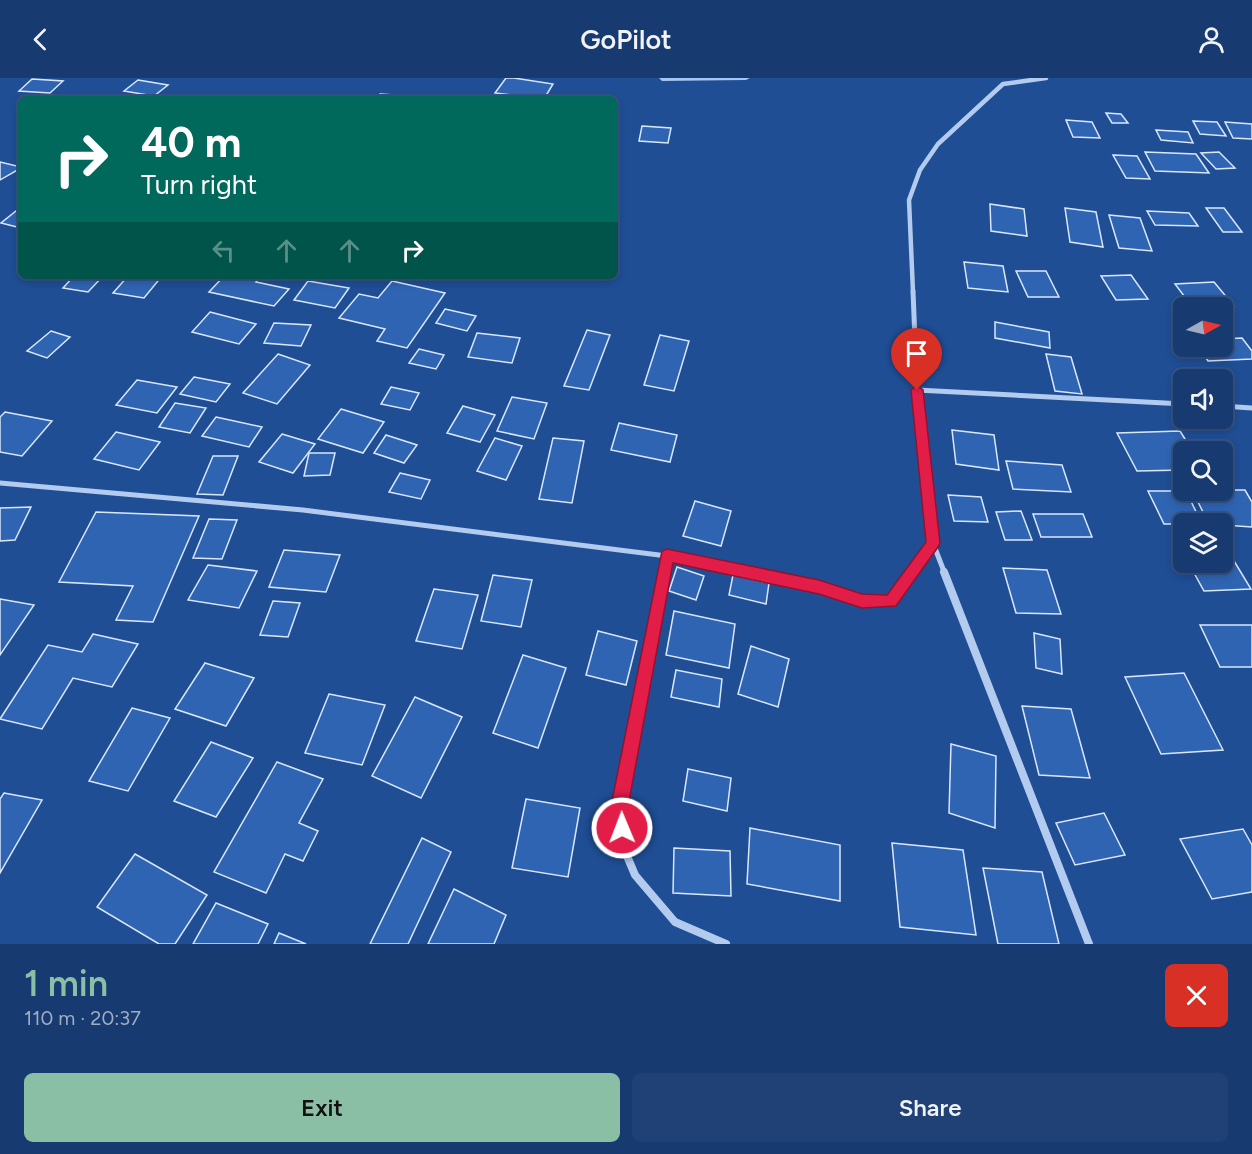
<!DOCTYPE html>
<meta charset="utf-8">
<style>
body{margin:0;font-family:Figtree,sans-serif;background:#204175;color:#f1f3f6;height:100vh;display:flex;flex-direction:column;font-size:22px;white-space:nowrap}
*{box-sizing:border-box;margin:0}
p{font-size:20px;color:#9eadc3}
.icon{flex:none;width:33px;height:33px;fill:none;stroke:currentColor;stroke-width:2;stroke-linecap:round;stroke-linejoin:round}
.map{position:relative;height:866px;overflow:hidden}
.drawer{display:flex;flex-direction:column;background:#173a70;flex:1}
.drawer>*{flex:none}
.guide{position:absolute;left:18px;top:18px;width:600px;height:183px;border-radius:9px;box-shadow:0 3px 9px #0003,0 0 0 2px #365483;background:#00695c;color:#fff;overflow:hidden}
.needle{width:39px;rotate:82deg}
.buttons{position:absolute;left:1173px;top:219px;display:grid;gap:12px}
.buttons a{display:grid;place-items:center;width:60px;height:60px;border-radius:9px;background:#173a70;box-shadow:0 3px 9px #0003,0 0 0 2px #365483;font-size:30px}
.pin{position:absolute;display:grid;place-items:center;width:51px;height:51px;color:#fff;margin:-62px -26px;border-radius:50% 50% 50% 0;rotate:-45deg;box-shadow:0 0 6px #0007}
.pin .icon{rotate:45deg}
.me{position:absolute;width:66px;margin:-33px;rotate:359deg;stroke-linejoin:round;filter:drop-shadow(0 0 4px #0008)}
.turn{display:flex;align-items:center;gap:21px;height:126px;padding:0 24px;font-size:27px}
.turn .icon{width:78px;height:78px;stroke-width:2.5}
.turn b{display:block;font-size:42px;line-height:51px}
.lanes{display:flex;align-items:center;height:57px;padding:0 24px;background:#0003;justify-content:center;gap:30px;direction:ltr}
.lanes .off{opacity:.35}
.round{display:grid;place-items:center;flex:none;width:63px;height:63px;border-radius:9px;background:#204175}
.headline{display:flex;align-items:center;justify-content:space-between;height:102px;padding:0 24px}
h1{font-size:36px;font-weight:600;line-height:45px;color:#8abfa5}
.action{display:flex;gap:12px;margin-top:auto;padding:12px 24px}
.action a{flex:1;height:69px;border-radius:9px;background:#8abfa5;color:#111;font-size:24px;font-weight:600;line-height:69px;text-align:center}
.action a+a{background:#204175;color:#f1f3f6}
header{display:flex;justify-content:space-between;align-items:center;height:78px;padding:0 24px;background:#173a70;font-size:27px;font-weight:600}
.map>svg:first-child{display:block}
</style>
<header><svg class="icon" aria-label="back" viewBox="0 0 24 24"><path d="M15 5l-7 7 7 7"/></svg>GoPilot<svg class="icon" aria-label="person" viewBox="0 0 24 24"><circle cx="12" cy="8" r="4"/><path d="M4 21q1-7 8-7t8 7"/></svg></header>
<div class="map">
<svg width="1252" height="866" viewBox="0 0 1252 866">
<rect width="100%" height="100%" fill="#1f4e95"/>
<g fill="none" stroke-linecap="round" stroke-linejoin="round">
<!-- stream -->
<path fill="#a6c5f0" fill-rule="evenodd" d="M659,0H750L746,2L662,3Z"/>
</g>
<!-- building -->
<g fill="#2f64b2" stroke="#d9e7fa" stroke-width="1.5">
<path d="M506,0H514L553,6L544,21L495,15Z"/>
<path d="M32,1L63,3L50,15L19,13Z"/>
<path d="M138,2L168,7L154,18L124,13Z"/>
<path d="M380,16L408,18L406,21H376Z"/>
<path d="M1106,35L1121,36L1128,45H1112Z"/>
<path d="M1066,42L1092,44L1100,60L1073,59Z"/>
<path d="M1193,43L1217,44L1226,58L1200,56Z"/>
<path d="M1225,44L1252,46V61L1233,60Z"/>
<path d="M642,48L671,50L668,65L639,63Z"/>
<path d="M1156,52L1188,54L1193,65L1161,62Z"/>
<path d="M1145,74L1196,76L1209,95L1155,93Z"/>
<path d="M1219,74L1235,90L1216,91L1201,75Z"/>
<path d="M1113,77L1137,78L1150,101L1126,100Z"/>
<path d="M0,84L21,89V90L0,102Z"/>
<path d="M990,126L1024,131L1027,158L991,153Z"/>
<path d="M21,129V150L1,145Z"/>
<path d="M1065,130L1096,134L1103,169L1070,164Z"/>
<path d="M1206,130H1224L1242,154H1223Z"/>
<path d="M1147,133L1189,135L1198,148L1155,147Z"/>
<path d="M1109,137L1140,140L1152,173L1119,170Z"/>
<path d="M964,184L1003,188L1008,214L968,210Z"/>
<path d="M1016,193H1046L1059,219H1028Z"/>
<path d="M1131,197L1148,221L1116,222L1101,198Z"/>
<path d="M74,198H103L88,214L63,210Z"/>
<path d="M128,198H162L144,220L113,215Z"/>
<path d="M224,198H261L256,204L289,211L274,228L209,214Z"/>
<path d="M308,203L349,210L335,230L294,222Z"/>
<path d="M392,203L445,215L407,270L377,263L385,251L339,240L359,216L378,220Z"/>
<path d="M1214,204L1234,228L1193,230L1175,206Z"/>
<path d="M445,231L476,238L467,253L436,245Z"/>
<path d="M210,234L256,246L239,266L192,254Z"/>
<path d="M995,244L1049,254L1050,270L995,260Z"/>
<path d="M274,245L311,247L301,268L264,265Z"/>
<path d="M587,252L610,257L589,312L564,308Z"/>
<path d="M51,253L70,259L47,280L27,273Z"/>
<path d="M477,255L520,260L512,285L468,279Z"/>
<path d="M660,257L689,263L674,313L644,307Z"/>
<path d="M1242,260L1252,273V281L1208,283L1198,268H1222V261Z"/>
<path d="M419,271L444,277L436,291L409,285Z"/>
<path d="M278,276L310,287L277,326L243,315Z"/>
<path d="M1046,276L1071,279L1082,316L1055,313Z"/>
<path d="M194,299L230,306L216,324L180,316Z"/>
<path d="M137,302L177,309L157,335L116,327Z"/>
<path d="M391,309L419,315L410,332L381,326Z"/>
<path d="M512,319L547,325L534,361L497,353Z"/>
<path d="M175,325L206,330L190,355L159,349Z"/>
<path d="M463,328L495,337L480,364L447,355Z"/>
<path d="M341,331L384,344L363,375L318,361Z"/>
<path d="M5,334L52,343L22,378L0,374V339Z"/>
<path d="M216,339L262,349L249,369L202,358Z"/>
<path d="M619,345L677,357L670,384L611,372Z"/>
<path d="M952,352L994,357L999,392L956,386Z"/>
<path d="M1180,353L1193,374H1184V392L1137,393L1117,355Z"/>
<path d="M116,354L160,364L139,392L94,381Z"/>
<path d="M282,356L315,366L293,395L259,384Z"/>
<path d="M386,357L417,367L404,385L374,375Z"/>
<path d="M495,360L522,368L506,402L477,393Z"/>
<path d="M553,360L584,363L572,425L539,421Z"/>
<path d="M309,375H335L330,397L304,398Z"/>
<path d="M213,378H238L223,417L197,416Z"/>
<path d="M1006,383L1062,387L1071,414L1013,411Z"/>
<path d="M400,395L430,402L421,421L389,414Z"/>
<path d="M1192,412H1245L1252,424V449L1209,446Z"/>
<path d="M1148,413H1186L1202,446H1164Z"/>
<path d="M948,417L981,419L988,444L954,443Z"/>
<path d="M695,423L731,433L721,468L683,458Z"/>
<path d="M31,429L15,462L0,463V430Z"/>
<path d="M1021,433L1032,462H1005L996,434Z"/>
<path d="M96,434L199,438L153,544L116,542L133,508L59,504Z"/>
<path d="M1033,436H1083L1092,459H1041Z"/>
<path d="M209,441L237,442L222,481L193,480Z"/>
<path d="M1222,463L1251,511L1204,513L1188,484H1222Z"/>
<path d="M284,472L340,477L326,514L269,509Z"/>
<path d="M208,487L257,493L239,530L188,522Z"/>
<path d="M677,489L704,498L696,522L669,513Z"/>
<path d="M1003,490L1047,492L1061,536L1016,535Z"/>
<path d="M493,497L532,502L521,549L481,543Z"/>
<path d="M733,497L769,505L766,526L729,517Z"/>
<path d="M434,511L478,517L462,571L416,563Z"/>
<path d="M0,521L34,527L0,577Z"/>
<path d="M273,523L300,525L288,559L260,557Z"/>
<path d="M674,533L735,546L729,590L666,577Z"/>
<path d="M1200,547H1252V589H1220Z"/>
<path d="M598,553L637,563L626,607L586,597Z"/>
<path d="M1034,555L1060,561L1062,596L1036,590Z"/>
<path d="M93,556L138,566L112,609L73,600L42,651L0,641L48,567L82,574Z"/>
<path d="M751,568L789,581L778,629L738,616Z"/>
<path d="M523,577L566,590L538,670L493,655Z"/>
<path d="M205,585L254,600L226,648L175,631Z"/>
<path d="M676,592L722,601L719,629L671,619Z"/>
<path d="M1184,595L1223,672L1161,676L1125,599Z"/>
<path d="M329,616L385,627L362,687L305,675Z"/>
<path d="M415,619L462,639L421,720L372,698Z"/>
<path d="M1022,628L1071,631L1090,700L1039,697Z"/>
<path d="M132,630L170,640L128,713L89,703Z"/>
<path d="M211,664L253,680L216,739L174,723Z"/>
<path d="M951,666L996,678L995,750L949,735Z"/>
<path d="M277,684L323,701L299,745L318,753L303,783L285,776L266,815L214,794Z"/>
<path d="M688,691L731,700L727,733L683,723Z"/>
<path d="M4,715L42,722L0,795V721Z"/>
<path d="M526,721L580,730L568,799L512,790Z"/>
<path d="M1104,735L1125,777L1075,787L1056,745Z"/>
<path d="M750,750L840,767V823L747,806Z"/>
<path d="M1243,751L1252,767V814L1212,821L1180,761Z"/>
<path d="M422,760L451,774L408,866H370Z"/>
<path d="M892,765L963,772L976,857L900,849Z"/>
<path d="M674,770L730,773L731,818L673,815Z"/>
<path d="M135,776L207,817L175,866H159L97,829Z"/>
<path d="M983,790L1042,794L1059,866H998Z"/>
<path d="M454,811L506,837L494,866H428Z"/>
<path d="M216,825L268,846L258,866H193Z"/>
<path d="M279,855L306,866H274Z"/>
</g>
<g fill="none" stroke-linecap="round" stroke-linejoin="round">
<!-- street-far2 -->
<path stroke="#b3cbee" stroke-width="4.5" d="M913,214L909,122L920,92L938,66L1003,6L1046,0"/>
<!-- street-far1 -->
<g stroke="#b3cbee" stroke-width="5">
<path d="M913,213L917,312L933,465L945,496"/>
<path d="M917,312L1184,326"/>
<path d="M1222,328L1252,330"/>
<path d="M0,405L303,432L667,478L754,496"/>
<path d="M664,496L667,478"/>
<path d="M912,496L933,465"/>
</g>
<!-- street -->
<g stroke="#b3cbee" stroke-width="8">
<path d="M664,494L621,718L622,766L635,797L675,844L726,866"/>
<path d="M747,494L880,525L891,524L913,494"/>
<path d="M944,494L1089,866"/>
</g>
</g>
<!-- route -->
<path fill="#e11d48" stroke="#92132f" stroke-width="1.5" d="M917,307L923,312L940,465L938,469L896,528L862,530L819,516L673,485L630,718V750L628,756L622,759L615,756L613,750V718L662,473L667,471L819,502L862,516L887,517L926,464L911,312Z"/>
</svg>
<div class="buttons">
<a><svg class="needle" viewBox="-14 -14 28 28"><path d="M0-13l5 13h-10z" fill="#e53935"/><path d="M0 13l5-13h-10z" fill="#9eadc3"/></svg></a>
<a><svg class="icon" aria-label="sound" viewBox="0 0 24 24"><path d="M4 9h4l5-4v14l-5-4H4zM17 9q2 3 0 6"/></svg></a>
<a><svg class="icon" aria-label="search" viewBox="0 0 24 24"><circle cx="10" cy="10" r="6"/><path d="M15 15l6 6"/></svg></a>
<a><svg class="icon" aria-label="layers" viewBox="0 0 24 24"><path d="M12 4l9 5-9 5-9-5zM3 14l9 5 9-5"/></svg></a>
</div>
<div class="pin" style="left:917px;top:312px;background:#d93025"><svg class="icon" aria-label="arrive" viewBox="0 0 24 24"><path d="M6 21V4h12l-3 4 3 4H6"/></svg></div>
<svg class="me" style="left:622px;top:750px" viewBox="-20 -20 40 40"><circle r="17" fill="#e11d48" stroke="#fff" stroke-width="3"/><path d="M0-11L8 9 0 5-8 9z" fill="#fff"/></svg>
<div class="guide">
<div class="turn"><svg class="icon" aria-label="right" viewBox="0 0 24 24"><path d="M7 20v-9h11M14 6l5 5-5 5"/></svg><div><b>40 m</b>Turn right</div></div>
<div class="lanes"><svg class="icon off" aria-label="left" viewBox="0 0 24 24"><path d="M17 20v-9H6M10 6l-5 5 5 5"/></svg><svg class="icon off" aria-label="ahead" viewBox="0 0 24 24"><path d="M12 20V5M6 11l6-6 6 6"/></svg><svg class="icon off" aria-label="ahead" viewBox="0 0 24 24"><path d="M12 20V5M6 11l6-6 6 6"/></svg><svg class="icon" aria-label="right" viewBox="0 0 24 24"><path d="M7 20v-9h11M14 6l5 5-5 5"/></svg></div>
</div>
</div>
<section class="drawer">
<div class="headline"><div><h1>1 min</h1><p>110 m · 20:37</p></div><a class="round" style="background:#d93025;color:#fff"><svg class="icon" aria-label="close" viewBox="0 0 24 24"><path d="M6 6l12 12M18 6L6 18"/></svg></a></div>
<div class="action"><a>Exit</a><a>Share</a></div>
</section>
